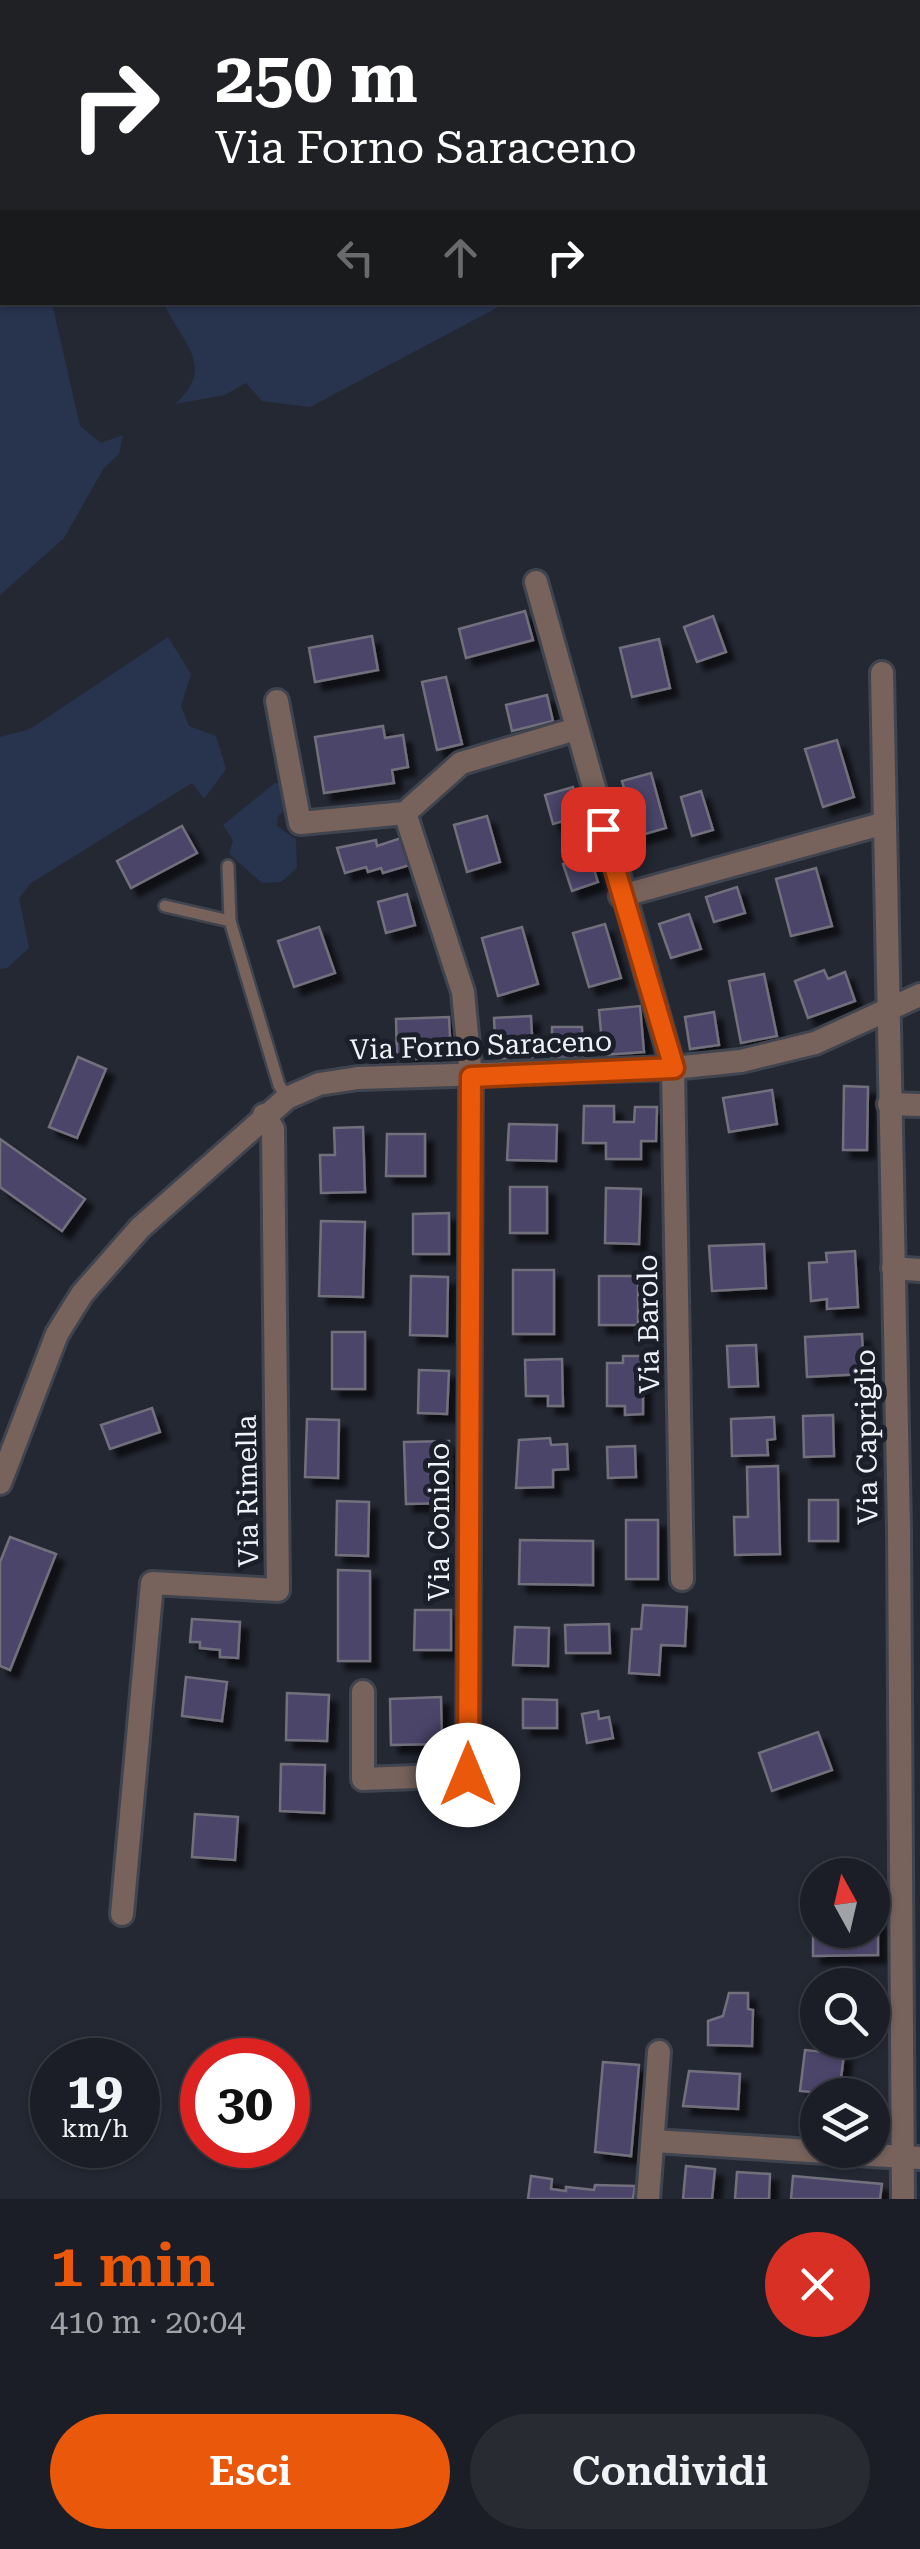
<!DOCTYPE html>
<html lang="it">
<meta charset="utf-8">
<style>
body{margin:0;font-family:"Roboto Serif",serif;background:#282b32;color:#f1f3f6;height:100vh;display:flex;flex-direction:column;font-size:38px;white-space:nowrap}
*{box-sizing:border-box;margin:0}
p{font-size:32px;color:#a0a2a7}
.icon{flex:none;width:55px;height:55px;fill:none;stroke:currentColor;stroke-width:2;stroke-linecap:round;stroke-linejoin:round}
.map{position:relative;height:2199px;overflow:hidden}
.side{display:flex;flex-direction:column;background:#1b1e26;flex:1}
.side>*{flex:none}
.guide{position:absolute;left:0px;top:0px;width:920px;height:305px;box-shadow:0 2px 8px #0004,0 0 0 2px #393c43;background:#202124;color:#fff;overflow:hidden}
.needle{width:65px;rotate:352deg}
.fabs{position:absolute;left:800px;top:1858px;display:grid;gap:20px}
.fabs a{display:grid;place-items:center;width:90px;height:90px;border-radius:50%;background:#1b1e26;box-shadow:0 2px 8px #0004,0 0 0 2px #393c43;font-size:50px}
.speed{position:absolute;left:30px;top:2038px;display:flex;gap:20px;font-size:50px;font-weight:700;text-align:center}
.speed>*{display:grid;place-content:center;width:130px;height:130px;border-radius:50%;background:#1b1e26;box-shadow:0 2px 8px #0004,0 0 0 2px #393c43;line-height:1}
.speed small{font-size:25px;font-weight:400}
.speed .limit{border:15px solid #d22;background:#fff;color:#111}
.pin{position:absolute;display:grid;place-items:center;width:85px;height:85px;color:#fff;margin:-42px;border-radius:20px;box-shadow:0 5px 15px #0006}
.me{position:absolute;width:110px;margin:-55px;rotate:0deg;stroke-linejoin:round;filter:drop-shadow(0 0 8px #0008)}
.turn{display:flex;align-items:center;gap:35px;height:210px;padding:0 50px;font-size:45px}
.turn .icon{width:130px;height:130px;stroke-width:2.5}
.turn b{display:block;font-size:70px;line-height:85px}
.lanes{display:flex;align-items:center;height:95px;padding:0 50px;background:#0003;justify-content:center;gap:50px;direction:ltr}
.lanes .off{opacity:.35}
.round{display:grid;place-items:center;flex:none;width:105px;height:105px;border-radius:52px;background:#282b32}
.headline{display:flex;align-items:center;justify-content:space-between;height:170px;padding:0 50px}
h1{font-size:60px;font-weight:600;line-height:75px;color:#ea580c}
.primary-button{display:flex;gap:20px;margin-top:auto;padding:20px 50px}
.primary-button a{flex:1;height:115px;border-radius:60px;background:#ea580c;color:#fff;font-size:40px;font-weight:600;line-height:115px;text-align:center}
.primary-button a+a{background:#282b32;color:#f1f3f6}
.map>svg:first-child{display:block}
</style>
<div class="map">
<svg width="920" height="2199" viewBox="0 0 920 2199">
<defs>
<filter id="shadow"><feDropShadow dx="8" dy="8" stdDeviation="2.5" flood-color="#0009"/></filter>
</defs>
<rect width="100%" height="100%" fill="#242833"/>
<!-- green -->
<g fill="#28334e">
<path d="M0,0H18L2,2V302L52,303L80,426L101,443L123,435L119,454L104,468L64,538L0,595Z"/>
<path d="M501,0H744L745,2H501Z"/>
<path d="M164,303V302L506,303L310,407L262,401L246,383L225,395L175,404C218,365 180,342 164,303Z"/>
<path d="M168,637L191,674L181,706L189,726L216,736L226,769L204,799L192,783L31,883L19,898L29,948L7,968L0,969V737L30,729Z"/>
<path d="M275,783L290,784L293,805L278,816L277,826L296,839L297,868L281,882L262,883L229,854L233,840L223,825Z"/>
</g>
<!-- building -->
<g fill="#4c446a" stroke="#72707d" stroke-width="2.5" filter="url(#shadow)">
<path d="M525,611L533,640L466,658L459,629Z"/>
<path d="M713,616L726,652L697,662L684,627Z"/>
<path d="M372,636L378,670L315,682L309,648Z"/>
<path d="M659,639L670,688L632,697L620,648Z"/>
<path d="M446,677L462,744L437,750L422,682Z"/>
<path d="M547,695L553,721L512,731L506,705Z"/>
<path d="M383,726L385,738L403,735L408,767L392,770L394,783L324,793L315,737Z"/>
<path d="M837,740L854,797L823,807L805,749Z"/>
<path d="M651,773L666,828L638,836L622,781Z"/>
<path d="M573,787L581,816L553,824L545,795Z"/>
<path d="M701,791L713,830L692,836L681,797Z"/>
<path d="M487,816L500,862L467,872L454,825Z"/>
<path d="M182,826L197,853L131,888L117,861Z"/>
<path d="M401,838L410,865L383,873L381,868L368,872L366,867L345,873L337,848L376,840L377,846Z"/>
<path d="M589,855L598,882L572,891L563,864Z"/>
<path d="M816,868L832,926L791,936L776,879Z"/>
<path d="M737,887L745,913L714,922L706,897Z"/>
<path d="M407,894L415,925L386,933L378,902Z"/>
<path d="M689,914L701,949L671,958L659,924Z"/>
<path d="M605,924L621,978L589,987L573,933Z"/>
<path d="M319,927L335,973L294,987L278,941Z"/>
<path d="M522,927L538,984L498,996L482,938Z"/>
<path d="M824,970L828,979L845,972L855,1001L808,1018L795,981Z"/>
<path d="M764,974L777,1036L741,1043L729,981Z"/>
<path d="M640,1006L644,1052L603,1055L599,1010Z"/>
<path d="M714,1012L719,1045L690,1049L685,1017Z"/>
<path d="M531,1016L533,1057L496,1059L494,1018Z"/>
<path d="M449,1017L451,1057L397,1060L396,1019Z"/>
<path d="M552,1027H582L583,1058H552Z"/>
<path d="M78,1057L106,1069L77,1138L49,1127Z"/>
<path d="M844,1086L868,1087L867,1150H843Z"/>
<path d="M772,1090L777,1124L729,1132L723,1098Z"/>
<path d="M584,1106H614V1122H634L635,1107H657L656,1141H641V1159H606V1143H583Z"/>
<path d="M509,1124L557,1125L556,1161L507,1160Z"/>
<path d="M363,1127L365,1192L321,1193L320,1155H335L334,1128Z"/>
<path d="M387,1134H425V1176H386Z"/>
<path d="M0,1139L85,1199L62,1231L0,1187Z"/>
<rect x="510" y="1187" width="37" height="46"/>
<path d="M606,1188L641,1189L639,1244L605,1243Z"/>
<path d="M449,1213V1254H413V1214Z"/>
<path d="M321,1221L365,1222L363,1297L319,1296Z"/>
<path d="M764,1244L766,1288L712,1291L709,1246Z"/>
<path d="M855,1251L858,1307L827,1309V1299L811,1301L809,1263L827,1262L826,1253Z"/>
<rect x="513" y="1270" width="41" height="64"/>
<path d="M411,1276L448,1277L447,1336L410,1335Z"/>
<rect x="599" y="1276" width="39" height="49"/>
<rect x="332" y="1332" width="33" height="57"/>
<path d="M862,1334L864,1374L807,1377L805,1337Z"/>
<path d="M756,1345L758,1386L729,1387L727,1346Z"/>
<path d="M623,1356H643V1414L625,1415V1406H607V1363H623Z"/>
<path d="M562,1359L563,1406H548V1396H526L525,1360Z"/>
<path d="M419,1370L449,1371L447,1414L418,1413Z"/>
<path d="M152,1408L160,1432L110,1449L101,1425Z"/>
<path d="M833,1415L834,1456L804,1457L803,1416Z"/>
<path d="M774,1417L775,1439L767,1440L768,1455L732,1456L731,1419Z"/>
<path d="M307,1419L339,1420L338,1478L305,1477Z"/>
<path d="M550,1438L551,1445L567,1444L568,1469L553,1470V1487L516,1488L519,1440Z"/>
<path d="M449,1441L451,1503L406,1504L404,1442Z"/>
<path d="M635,1446L636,1477L608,1478L607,1447Z"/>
<path d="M778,1466L780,1554L735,1555L734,1517H748L747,1467Z"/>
<rect x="809" y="1500" width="29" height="41"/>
<path d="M337,1501L369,1502L368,1556L336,1555Z"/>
<rect x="626" y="1520" width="32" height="59"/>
<path d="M10,1537L56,1554L10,1670L0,1666V1562Z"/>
<path d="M520,1540L593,1541V1585L519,1584Z"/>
<path d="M338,1570L370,1571V1661H338Z"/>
<path d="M643,1605L687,1607L685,1646L661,1645L659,1675L629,1673L632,1629H641Z"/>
<path d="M415,1610H451V1650H414Z"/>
<path d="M192,1619L240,1622L238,1658L220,1657V1650L200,1648V1642H190Z"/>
<path d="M609,1624L610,1653H566L565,1625Z"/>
<path d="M515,1627L549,1628L548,1666L513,1665Z"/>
<path d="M186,1677L227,1682L222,1721L182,1716Z"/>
<path d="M287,1693L329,1695L327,1741L286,1740Z"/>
<path d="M441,1697L442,1744L391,1745L390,1699Z"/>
<path d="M523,1699L557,1700V1728H523Z"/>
<path d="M598,1711L599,1719L609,1717L613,1738L587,1743L582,1714Z"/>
<path d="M818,1732L832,1770L772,1791L759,1753Z"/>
<path d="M281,1764L325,1765L324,1813L280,1811Z"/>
<path d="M195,1814L238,1817L235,1860L192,1857Z"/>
<path d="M872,1920H878V1955L813,1956V1921H818V1930H872Z"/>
<path d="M830,1981L865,1982L864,1985H830Z"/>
<path d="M729,1993H748V2009L753,2010L752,2046L708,2045V2021L723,2016Z"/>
<path d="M805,2050L844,2054L839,2095L800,2091Z"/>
<path d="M603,2062L639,2065L631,2156L595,2152Z"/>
<path d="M689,2071L740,2074L738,2109L683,2106Z"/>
<path d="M686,2166L715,2169L712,2199H683Z"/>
<path d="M737,2172L770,2174L769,2199H735Z"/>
<path d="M531,2176L552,2179L551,2189L566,2191V2187L594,2190L595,2185L635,2186L633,2199H528Z"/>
<path d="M793,2176L882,2184L880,2199H791Z"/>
</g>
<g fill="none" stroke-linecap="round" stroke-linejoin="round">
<!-- service casing -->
<g stroke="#40444f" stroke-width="16">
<g id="service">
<path d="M337,0L340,2"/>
<path d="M294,2L297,0"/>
<path d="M361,2L363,0"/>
<path d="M496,2V0"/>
<path d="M228,866L230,921"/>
<path d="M165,906L230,921L279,1085L287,1098"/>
</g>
</g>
<!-- minor casing -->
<g stroke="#40444f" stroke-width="28">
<g id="minor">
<path d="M536,582L673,1068L682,1579"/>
<path d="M882,673L899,1529L903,2199"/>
<path d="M277,701L300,823L405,813L461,763L576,729"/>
<path d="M621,896L885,823"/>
<path d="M889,1104L920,1105"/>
<path d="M893,1268L920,1270"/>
<path d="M0,1483L57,1334L82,1294L140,1228L287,1098L319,1084L358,1078L673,1068L741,1061L815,1043L920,995"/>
<path d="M363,1692V1779L468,1775L471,1077L463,992L405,813"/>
<path d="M122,1914L152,1583L278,1590L273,1129L264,1115"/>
<path d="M654,2141L920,2158"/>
<path d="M648,2199L659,2052"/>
</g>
</g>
<!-- service -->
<use href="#service" stroke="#77625c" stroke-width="11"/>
<!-- minor -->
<use href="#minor" stroke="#77625c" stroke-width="22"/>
</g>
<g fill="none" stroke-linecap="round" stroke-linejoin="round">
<!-- route casing -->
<g stroke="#983908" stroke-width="25">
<path id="route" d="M468,1775L471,1077L674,1068L603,829"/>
</g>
<!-- route -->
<use href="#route" stroke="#ea580c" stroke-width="18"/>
</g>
<g text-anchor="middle" stroke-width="10" stroke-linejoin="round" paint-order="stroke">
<!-- street labels -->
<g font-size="28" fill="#eef2f9" stroke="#1a1f29">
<text transform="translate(481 1045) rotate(-2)" y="10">Via Forno Saraceno</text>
<text transform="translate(648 1324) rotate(-91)" y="10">Via Barolo</text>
<text transform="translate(866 1437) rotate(-91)" y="10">Via Capriglio</text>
<text transform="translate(247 1491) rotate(-91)" y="10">Via Rimella</text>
<text transform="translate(439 1522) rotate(-90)" y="10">Via Coniolo</text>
</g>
</g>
</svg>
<div class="fabs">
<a><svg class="needle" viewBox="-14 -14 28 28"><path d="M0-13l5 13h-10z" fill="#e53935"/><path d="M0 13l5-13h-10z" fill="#a0a2a7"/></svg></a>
<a><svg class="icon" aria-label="search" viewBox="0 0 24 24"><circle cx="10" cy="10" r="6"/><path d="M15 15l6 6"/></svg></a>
<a><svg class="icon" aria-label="layers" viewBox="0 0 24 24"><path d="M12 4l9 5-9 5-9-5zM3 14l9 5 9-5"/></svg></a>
</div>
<div class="speed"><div>19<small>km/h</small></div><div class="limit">30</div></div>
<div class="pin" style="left:603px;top:829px;background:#d93025"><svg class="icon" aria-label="arrive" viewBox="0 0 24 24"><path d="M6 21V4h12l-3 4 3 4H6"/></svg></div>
<svg class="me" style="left:468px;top:1775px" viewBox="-20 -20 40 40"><circle r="19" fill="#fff"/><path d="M0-13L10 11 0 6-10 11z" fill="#ea580c"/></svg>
<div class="guide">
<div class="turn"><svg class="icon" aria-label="right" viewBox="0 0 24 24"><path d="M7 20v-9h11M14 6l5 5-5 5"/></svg><div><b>250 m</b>Via Forno Saraceno</div></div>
<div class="lanes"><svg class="icon off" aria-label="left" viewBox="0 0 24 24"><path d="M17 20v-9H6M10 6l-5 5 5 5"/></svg><svg class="icon off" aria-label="ahead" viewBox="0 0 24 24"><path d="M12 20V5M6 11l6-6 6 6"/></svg><svg class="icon" aria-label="right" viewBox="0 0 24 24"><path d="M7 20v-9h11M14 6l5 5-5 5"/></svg></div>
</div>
</div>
<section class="side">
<div class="headline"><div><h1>1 min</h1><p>410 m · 20:04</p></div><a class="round" style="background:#d93025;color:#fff"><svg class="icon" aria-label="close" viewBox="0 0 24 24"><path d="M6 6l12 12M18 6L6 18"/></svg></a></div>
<div class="primary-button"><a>Esci</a><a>Condividi</a></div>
</section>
